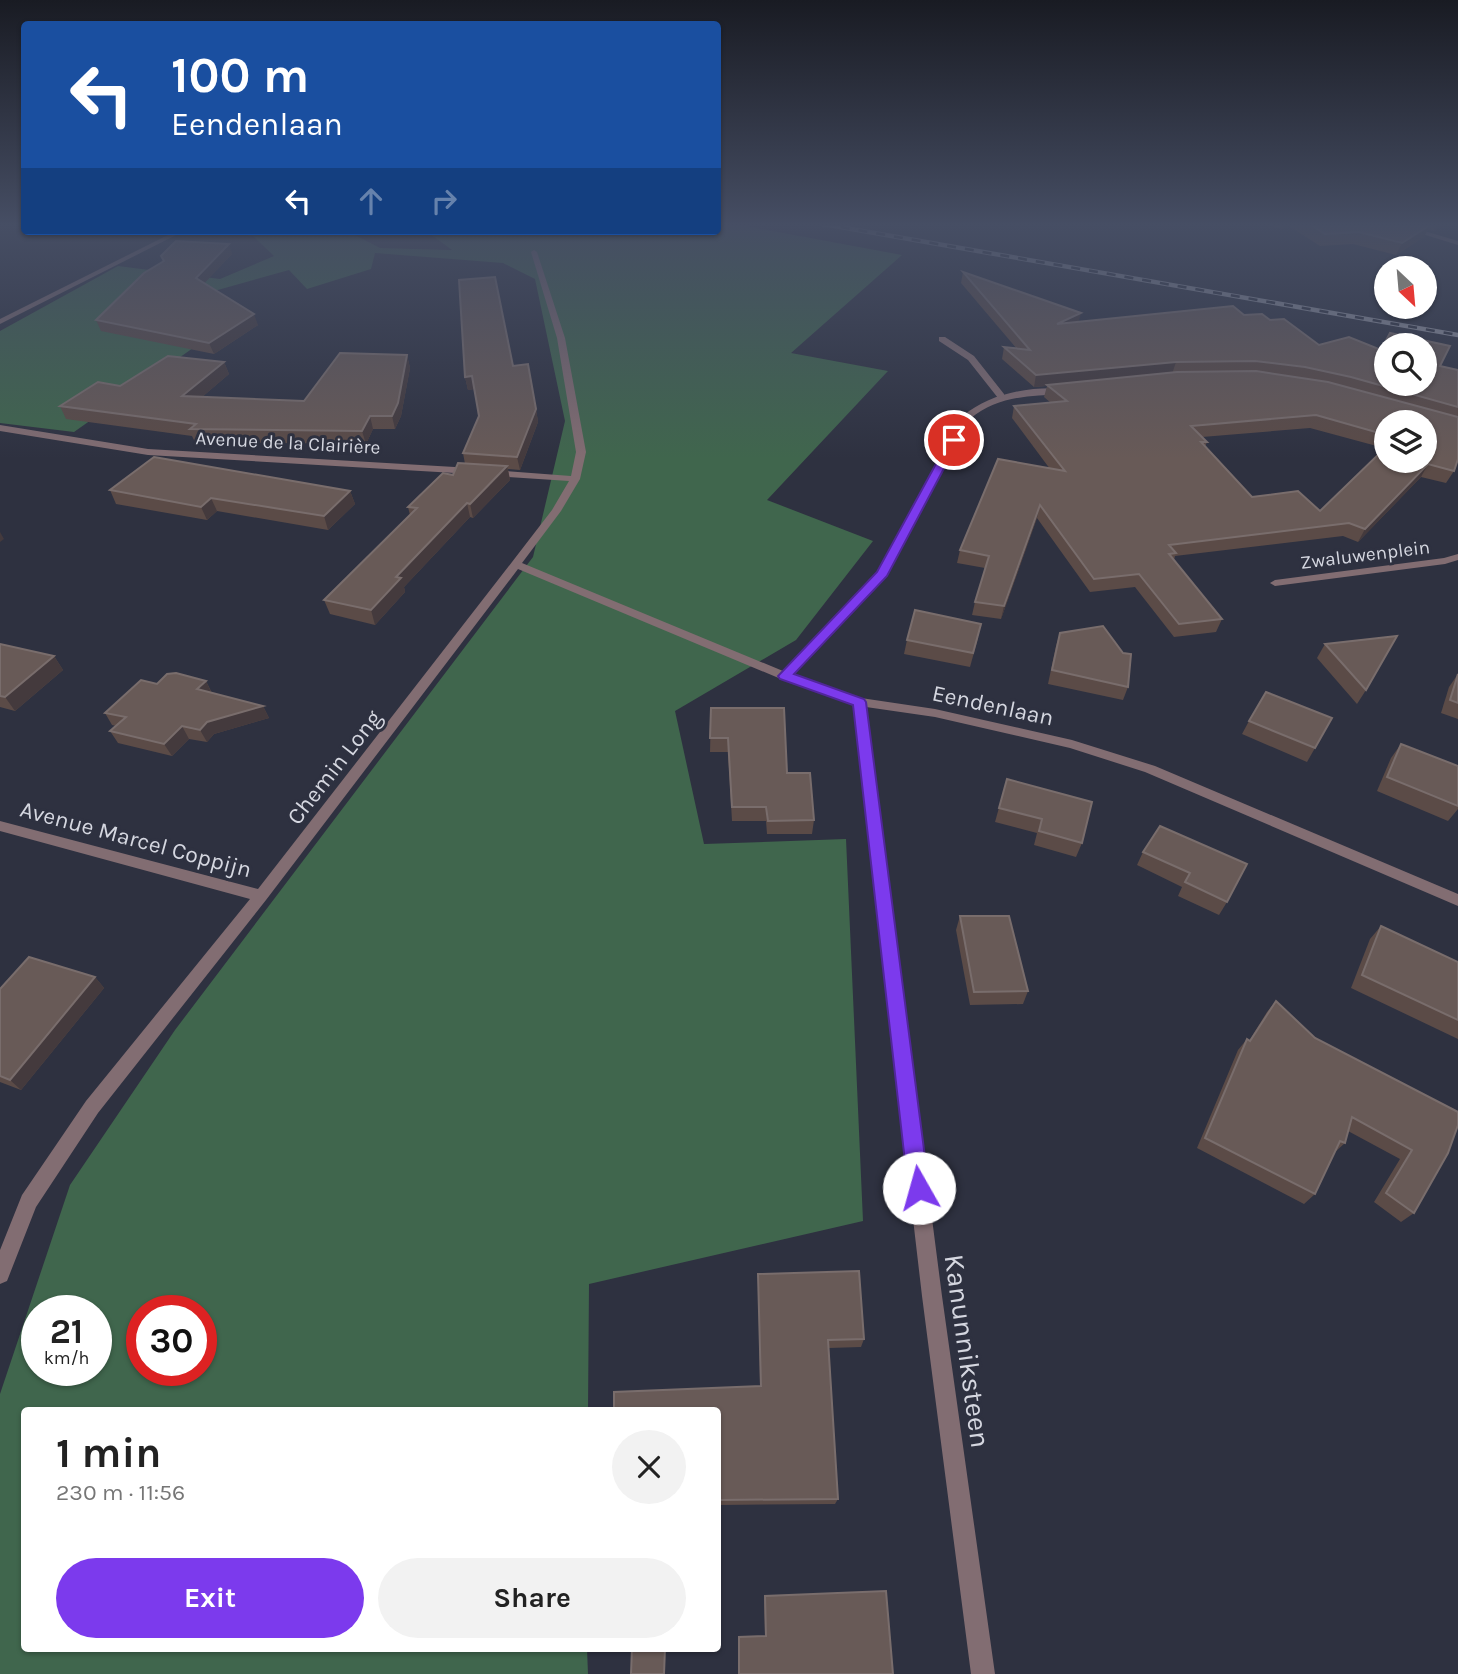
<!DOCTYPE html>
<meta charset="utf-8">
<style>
body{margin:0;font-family:Karla,sans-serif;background:#f2f2f2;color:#222;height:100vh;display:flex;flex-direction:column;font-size:26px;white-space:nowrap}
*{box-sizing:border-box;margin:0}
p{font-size:23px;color:#767676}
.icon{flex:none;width:38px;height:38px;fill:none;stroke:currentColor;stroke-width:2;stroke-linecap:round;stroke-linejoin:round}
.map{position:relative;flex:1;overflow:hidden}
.drawer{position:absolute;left:21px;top:1407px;width:700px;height:245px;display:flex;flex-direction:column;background:#fff;border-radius:7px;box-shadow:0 2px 5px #0004}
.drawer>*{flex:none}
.banner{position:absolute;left:21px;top:21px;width:700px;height:214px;border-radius:7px;box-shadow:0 2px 5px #0004;background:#1a4fa0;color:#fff;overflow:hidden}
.needle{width:46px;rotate:154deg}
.fabs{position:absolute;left:1374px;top:256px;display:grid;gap:14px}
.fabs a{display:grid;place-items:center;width:63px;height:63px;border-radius:50%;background:#fff;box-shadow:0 2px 5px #0004;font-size:35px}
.speed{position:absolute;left:21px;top:1295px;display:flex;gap:14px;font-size:35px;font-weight:700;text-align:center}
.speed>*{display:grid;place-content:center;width:91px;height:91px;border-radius:50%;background:#fff;box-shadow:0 2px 5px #0004;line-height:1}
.speed small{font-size:18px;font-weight:400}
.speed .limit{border:10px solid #d22;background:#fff;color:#111}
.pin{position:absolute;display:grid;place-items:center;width:60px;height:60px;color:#fff;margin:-30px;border:4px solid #fff;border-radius:50%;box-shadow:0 2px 7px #0007}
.me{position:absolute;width:77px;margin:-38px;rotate:353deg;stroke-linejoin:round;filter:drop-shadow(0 0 5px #0008)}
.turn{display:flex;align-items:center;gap:24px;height:147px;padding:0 35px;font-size:32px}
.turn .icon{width:91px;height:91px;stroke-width:2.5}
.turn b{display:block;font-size:49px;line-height:60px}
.lanes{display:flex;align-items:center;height:66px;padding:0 35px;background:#0003;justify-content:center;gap:35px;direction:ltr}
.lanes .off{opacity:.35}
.round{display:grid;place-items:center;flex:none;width:74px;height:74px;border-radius:37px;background:#f2f2f2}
.head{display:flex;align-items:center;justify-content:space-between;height:119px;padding:0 35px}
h1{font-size:42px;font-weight:700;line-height:52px}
.button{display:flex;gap:14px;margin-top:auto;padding:14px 35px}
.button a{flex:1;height:80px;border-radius:42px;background:#7c3aed;color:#fff;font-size:28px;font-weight:700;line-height:80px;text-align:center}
.button a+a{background:#f2f2f2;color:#222}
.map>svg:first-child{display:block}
</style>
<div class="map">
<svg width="1458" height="1674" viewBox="0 0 1458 1674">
<rect width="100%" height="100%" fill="#2e3140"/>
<!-- forest -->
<path fill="#40664d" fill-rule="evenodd" d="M718,224H735L902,255L791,353L888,371L767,500L873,541L796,640L675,711L704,844L846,839L863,1221L589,1284L588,1410H24V1648H587L588,1674H0V1394L70,1185L175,1030L533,557L565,421L535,279L503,263L375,253L371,269L307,289L289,270L200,295L193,348L74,432L0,423V331L118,266L220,279L274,256L253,236L209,231H335L353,234L380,248L452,250L426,231H718ZM37,1311H96V1370H37ZM142,1311H201V1370H142Z"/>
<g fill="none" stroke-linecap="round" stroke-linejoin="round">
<!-- lane -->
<path fill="#826d72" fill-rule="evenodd" d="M939,337H945L974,356L1004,394V398H998L968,360L939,341Z"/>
<!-- street -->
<g fill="#826d72" fill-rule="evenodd">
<path d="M1390,224H1401L1458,241V245Z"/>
<path d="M176,231H184L0,324V319Z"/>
<path d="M534,250L537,252L565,338L586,452L580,479L561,511L522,563L783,671L877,572L963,416C990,393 1031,386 1066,389L1067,391L1063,394C1028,396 997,396 970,419L886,575L793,675L861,698L935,709L1072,740L1155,766L1458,894V906L1145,772L1070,748L935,717L866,707L942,1296L995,1674H971L922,1296L853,704L781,679L518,569L266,900L98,1113L36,1207L7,1281L0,1284V1250L22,1195L86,1101L250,899L0,831V821L258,889L512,562L552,510L569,481L492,476L487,473L492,470L571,476L576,452L557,338L531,252Z"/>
<path d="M0,425L148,449L472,468L477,471L472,474L148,455L0,431Z"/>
<path d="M1458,554V560L1445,564L1275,586L1270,583L1275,580L1444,558Z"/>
</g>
<!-- rail casing -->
<g stroke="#9395a1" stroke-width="4.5">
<path id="rail" d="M823,224L1458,335"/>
</g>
<!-- rail -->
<use href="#rail" stroke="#2e3140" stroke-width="2.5" stroke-dasharray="9" stroke-linecap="butt"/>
</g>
<!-- wall -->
<g fill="#5b4b47" fill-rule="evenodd">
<path d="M1264,224H1444L1434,231L1428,229L1424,237L1396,255L1353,244L1320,246L1289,226L1282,229Z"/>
<path d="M232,254L204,283L258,325L214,354L101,331L96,320L163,262L161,256Z"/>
<path d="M963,272L1078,322L1244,315L1270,320L1319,345L1381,350L1458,370V459L1454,471L1446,483L1421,477L1358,542L1343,536L1175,556L1174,560L1222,619L1216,632L1174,637L1135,587L1090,592L1037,518L1001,619L972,615L975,602L985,568L957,563L960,550L1050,469L1012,418L1014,406L1051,403L1044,397L1047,386L1034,387L1002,359L1004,347L1017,349L961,283ZM1386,422L1424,460H1386ZM1310,428L1384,448L1320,511L1252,497L1205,447L1207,442L1202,437Z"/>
<path d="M407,355L410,368L401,416L395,429H373L366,444L195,442L192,436L66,419L60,406L120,386L224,362L229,374L202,397L304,401Z"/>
<path d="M513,366L536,409L538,422L520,470L508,469L510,480L473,518L470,517L404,587L405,592L375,625L330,614L324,600L410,515L408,507L453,475L465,464L463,453L479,416L474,389L468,390L465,377Z"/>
<path d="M110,490L350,491L355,504L328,530L217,511L207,520L116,504Z"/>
<path d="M1060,633L1128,687L1123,700L1048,684L1056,646Z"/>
<path d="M978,638L970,667L904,654L907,640Z"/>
<path d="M0,644L54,656L63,670L15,711L0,707Z"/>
<path d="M1325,644L1366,690L1357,704L1317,658Z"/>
<path d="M1458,674V719L1441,713L1449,687Z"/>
<path d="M206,681L212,693L263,706L269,718L214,734L207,742L189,739L172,756L118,743L110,731L116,726L112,725L105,713L157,684Z"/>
<path d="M711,708L787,773L814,820L812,834H767L766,821H732L728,752H710Z"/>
<path d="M1249,721L1315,748L1307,762L1242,734Z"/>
<path d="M1401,744L1458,766V809L1448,821L1377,791L1391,758Z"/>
<path d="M1007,779L1082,843L1076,857L1034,845L1037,833L995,822Z"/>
<path d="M1160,826L1227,902L1219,915L1178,896L1182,887L1137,865L1143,852Z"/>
<path d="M960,916L1028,991L1023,1004L970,1005L956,930Z"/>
<path d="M1381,926L1458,962V1039L1351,988L1370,939Z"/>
<path d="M95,977L104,988L21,1090L0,1082V989Z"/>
<path d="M1276,1001L1315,1038L1458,1112L1414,1213L1401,1222L1374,1202L1400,1159L1348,1131L1345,1143L1335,1152L1315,1194L1304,1204L1197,1148L1238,1050L1247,1039L1249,1041L1267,1012Z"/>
<path d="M758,1274L864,1339L861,1347L829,1348L838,1499L835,1504L718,1505V1410L760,1386Z"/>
<path d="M765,1596L893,1674L765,1636L764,1599Z"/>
</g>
<!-- shaded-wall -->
<g fill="#443a3d">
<path d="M1284,224H1290L1289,226L1282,229Z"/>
<path d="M1437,224H1444L1434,231Z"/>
<path d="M1430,225L1424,237L1396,255L1402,243Z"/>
<path d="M229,244L232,254L200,288L196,278Z"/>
<path d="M1081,313L1078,324H1057Z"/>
<path d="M254,314L258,325L214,354L209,343Z"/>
<path d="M407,355L410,368L401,416L395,429L392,416Z"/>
<path d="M224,362L229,374L188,409L182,396Z"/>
<path d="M1176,362L1172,374L1034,387L1036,375Z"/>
<path d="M472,376L475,389L468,390L465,377Z"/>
<path d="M536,409L538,422L520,470L517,457Z"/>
<path d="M370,416L373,429L366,444L362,431Z"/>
<path d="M1428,464L1421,477L1358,542L1365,529Z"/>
<path d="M507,466L510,480L473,518L470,504Z"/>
<path d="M350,491L355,504L328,530L324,516Z"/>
<path d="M211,498L217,511L207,520L201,507Z"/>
<path d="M467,503L470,517L404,587L405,592L375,625L371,610L396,577Z"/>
<path d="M1040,505L1037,518L1001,619L1004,606Z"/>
<path d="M0,532L4,539L0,542Z"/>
<path d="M54,656L63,670L15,711L5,697Z"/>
<path d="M206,681L212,694L197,689Z"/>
<path d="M263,706L269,718L214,734L207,742L200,730L207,722Z"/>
<path d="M182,726L189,739L172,756L164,744Z"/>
<path d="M95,977L104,988L21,1090L10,1080Z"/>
</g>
<!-- building -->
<g fill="#685a57" stroke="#796d6c" stroke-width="2" fill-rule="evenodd">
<path d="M1310,224H1428L1430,225L1402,243L1359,232L1325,234Z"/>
<path d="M176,241L229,244L196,278L254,314L209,343L96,320L144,273L164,261L161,256Z"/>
<path d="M963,272L1081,313L1057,324L1233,306L1244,315L1262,314L1270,320L1284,319L1319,345L1349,337L1381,350L1390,333L1450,346L1440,366L1458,370V407L1351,377L1305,367L1255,361L1176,362L1036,375L1004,347L1030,350ZM1386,345H1424V383H1386Z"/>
<path d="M495,277L513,366L528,364L536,409L517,457L463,453L479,416L472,376L465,377L459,280Z"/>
<path d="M340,353L407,355L398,403L392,416H370L362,431L190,429L196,424L60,406L98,382L120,386L168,356L224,362L182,396L304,401Z"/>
<path d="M1256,371L1328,382L1458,417V459L1454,471L1428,464L1365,529L1349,523L1169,545L1176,553L1169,554L1222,619L1179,624L1139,574L1094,579L1040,505L1004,606L975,602L989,556L960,550L998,459L1065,471L1014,406L1067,401L1047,385L1177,372ZM1316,415L1386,435V422H1424V460H1386V447L1320,511L1298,491L1252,497L1201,442H1207L1191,426Z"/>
<path d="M154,457L350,491L324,516L211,498L201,507L110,490Z"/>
<path d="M458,463L507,466L470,504L467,503L396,577L401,578L371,610L324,600L417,508L408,507L443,473L453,475Z"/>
<path d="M915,610L981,624L973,653L907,640Z"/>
<path d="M1103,626L1123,653L1131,654L1128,687L1052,670L1060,633Z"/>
<path d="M1397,636L1366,690L1325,644Z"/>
<path d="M0,644L54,656L5,697L0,696Z"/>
<path d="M176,673L206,681L197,689L263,706L207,722L200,730L182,726L164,744L110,731L126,717L105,713L141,680L157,684L167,674Z"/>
<path d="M1458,674V703L1450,700Z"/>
<path d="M1266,692L1332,718L1315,748L1249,721Z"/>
<path d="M711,708H784L787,773H810L814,820L768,821L766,807H732L728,738H710Z"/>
<path d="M1401,744L1458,766V806L1387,777Z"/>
<path d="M1007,779L1092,802L1082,843L1039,831L1042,819L999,808Z"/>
<path d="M1160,826L1247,864L1227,902L1185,882L1190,873L1143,852Z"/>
<path d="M960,916H1009L1028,991L974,992Z"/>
<path d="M1381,926L1458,962V1020L1362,975Z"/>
<path d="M29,957L95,977L10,1080L0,1076V989Z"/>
<path d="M1276,1001L1315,1038L1458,1112V1125L1448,1153L1414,1213L1386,1193L1412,1150L1352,1117L1345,1143L1340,1141L1315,1194L1205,1138L1247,1039L1250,1041Z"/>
<path d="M859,1271L864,1339L828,1340L838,1499L718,1500V1410H614V1392L761,1386L758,1274Z"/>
<path d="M886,1591L893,1674H739V1637L766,1636L765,1596Z"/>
<path d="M632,1648H665L664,1674H631Z"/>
</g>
<!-- sky -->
<linearGradient id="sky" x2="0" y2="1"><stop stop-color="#191b23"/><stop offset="0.49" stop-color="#464e64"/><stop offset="1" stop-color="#464e64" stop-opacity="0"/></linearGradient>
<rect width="1458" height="459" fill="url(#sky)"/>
<!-- route -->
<path fill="#7c3aed" stroke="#51269a" stroke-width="2" d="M954,437L959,440L887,576L794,674L864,699L866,702L929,1188L926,1195L919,1198L911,1195L908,1188L853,705L780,679L778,676L877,572L949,440Z"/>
<g text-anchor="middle" stroke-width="6" stroke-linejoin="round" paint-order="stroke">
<!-- far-street labels -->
<g font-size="19" fill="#d5d7e0" stroke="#2e3140">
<text transform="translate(288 442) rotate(3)" y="7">Avenue de la Clairière</text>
<text transform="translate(1365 554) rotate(-7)" y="7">Zwaluwenplein</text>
</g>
<!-- street labels -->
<g font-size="23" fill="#d5d7e0" stroke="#2e3140">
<text transform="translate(993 705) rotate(12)" y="8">Eendenlaan</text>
<text transform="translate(334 767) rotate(-52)" y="8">Chemin Long</text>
<text transform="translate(136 839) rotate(15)" y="8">Avenue Marcel Coppijn</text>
</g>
<!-- near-street labels -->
<g font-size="28" fill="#d5d7e0" stroke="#2e3140">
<text transform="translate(968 1351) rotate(82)" y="10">Kanunniksteen</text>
</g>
</g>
</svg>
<div class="fabs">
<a><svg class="needle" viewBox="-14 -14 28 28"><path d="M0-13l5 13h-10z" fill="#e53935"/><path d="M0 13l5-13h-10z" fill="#767676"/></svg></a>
<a><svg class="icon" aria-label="search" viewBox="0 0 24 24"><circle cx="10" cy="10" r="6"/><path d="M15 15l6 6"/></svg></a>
<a><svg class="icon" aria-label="layers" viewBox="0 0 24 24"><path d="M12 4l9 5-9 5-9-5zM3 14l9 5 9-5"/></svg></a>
</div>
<div class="speed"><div>21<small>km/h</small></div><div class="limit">30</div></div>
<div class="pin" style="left:954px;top:440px;background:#d93025"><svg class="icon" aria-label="arrive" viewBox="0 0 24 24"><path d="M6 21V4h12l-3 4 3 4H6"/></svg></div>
<svg class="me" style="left:919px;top:1188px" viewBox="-20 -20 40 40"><circle r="19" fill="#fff"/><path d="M0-13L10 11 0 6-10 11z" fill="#7c3aed"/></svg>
<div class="banner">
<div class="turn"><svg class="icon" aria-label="left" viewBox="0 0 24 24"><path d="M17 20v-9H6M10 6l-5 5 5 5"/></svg><div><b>100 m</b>Eendenlaan</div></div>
<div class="lanes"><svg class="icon" aria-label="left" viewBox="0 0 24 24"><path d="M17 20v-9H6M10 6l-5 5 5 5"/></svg><svg class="icon off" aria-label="ahead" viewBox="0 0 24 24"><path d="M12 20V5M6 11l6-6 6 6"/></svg><svg class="icon off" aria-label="right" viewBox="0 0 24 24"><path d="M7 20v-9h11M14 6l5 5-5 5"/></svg></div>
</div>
<section class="drawer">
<div class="head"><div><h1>1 min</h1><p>230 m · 11:56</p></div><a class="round"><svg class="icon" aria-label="close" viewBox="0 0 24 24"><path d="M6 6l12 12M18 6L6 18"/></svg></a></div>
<div class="button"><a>Exit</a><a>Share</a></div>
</section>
</div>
